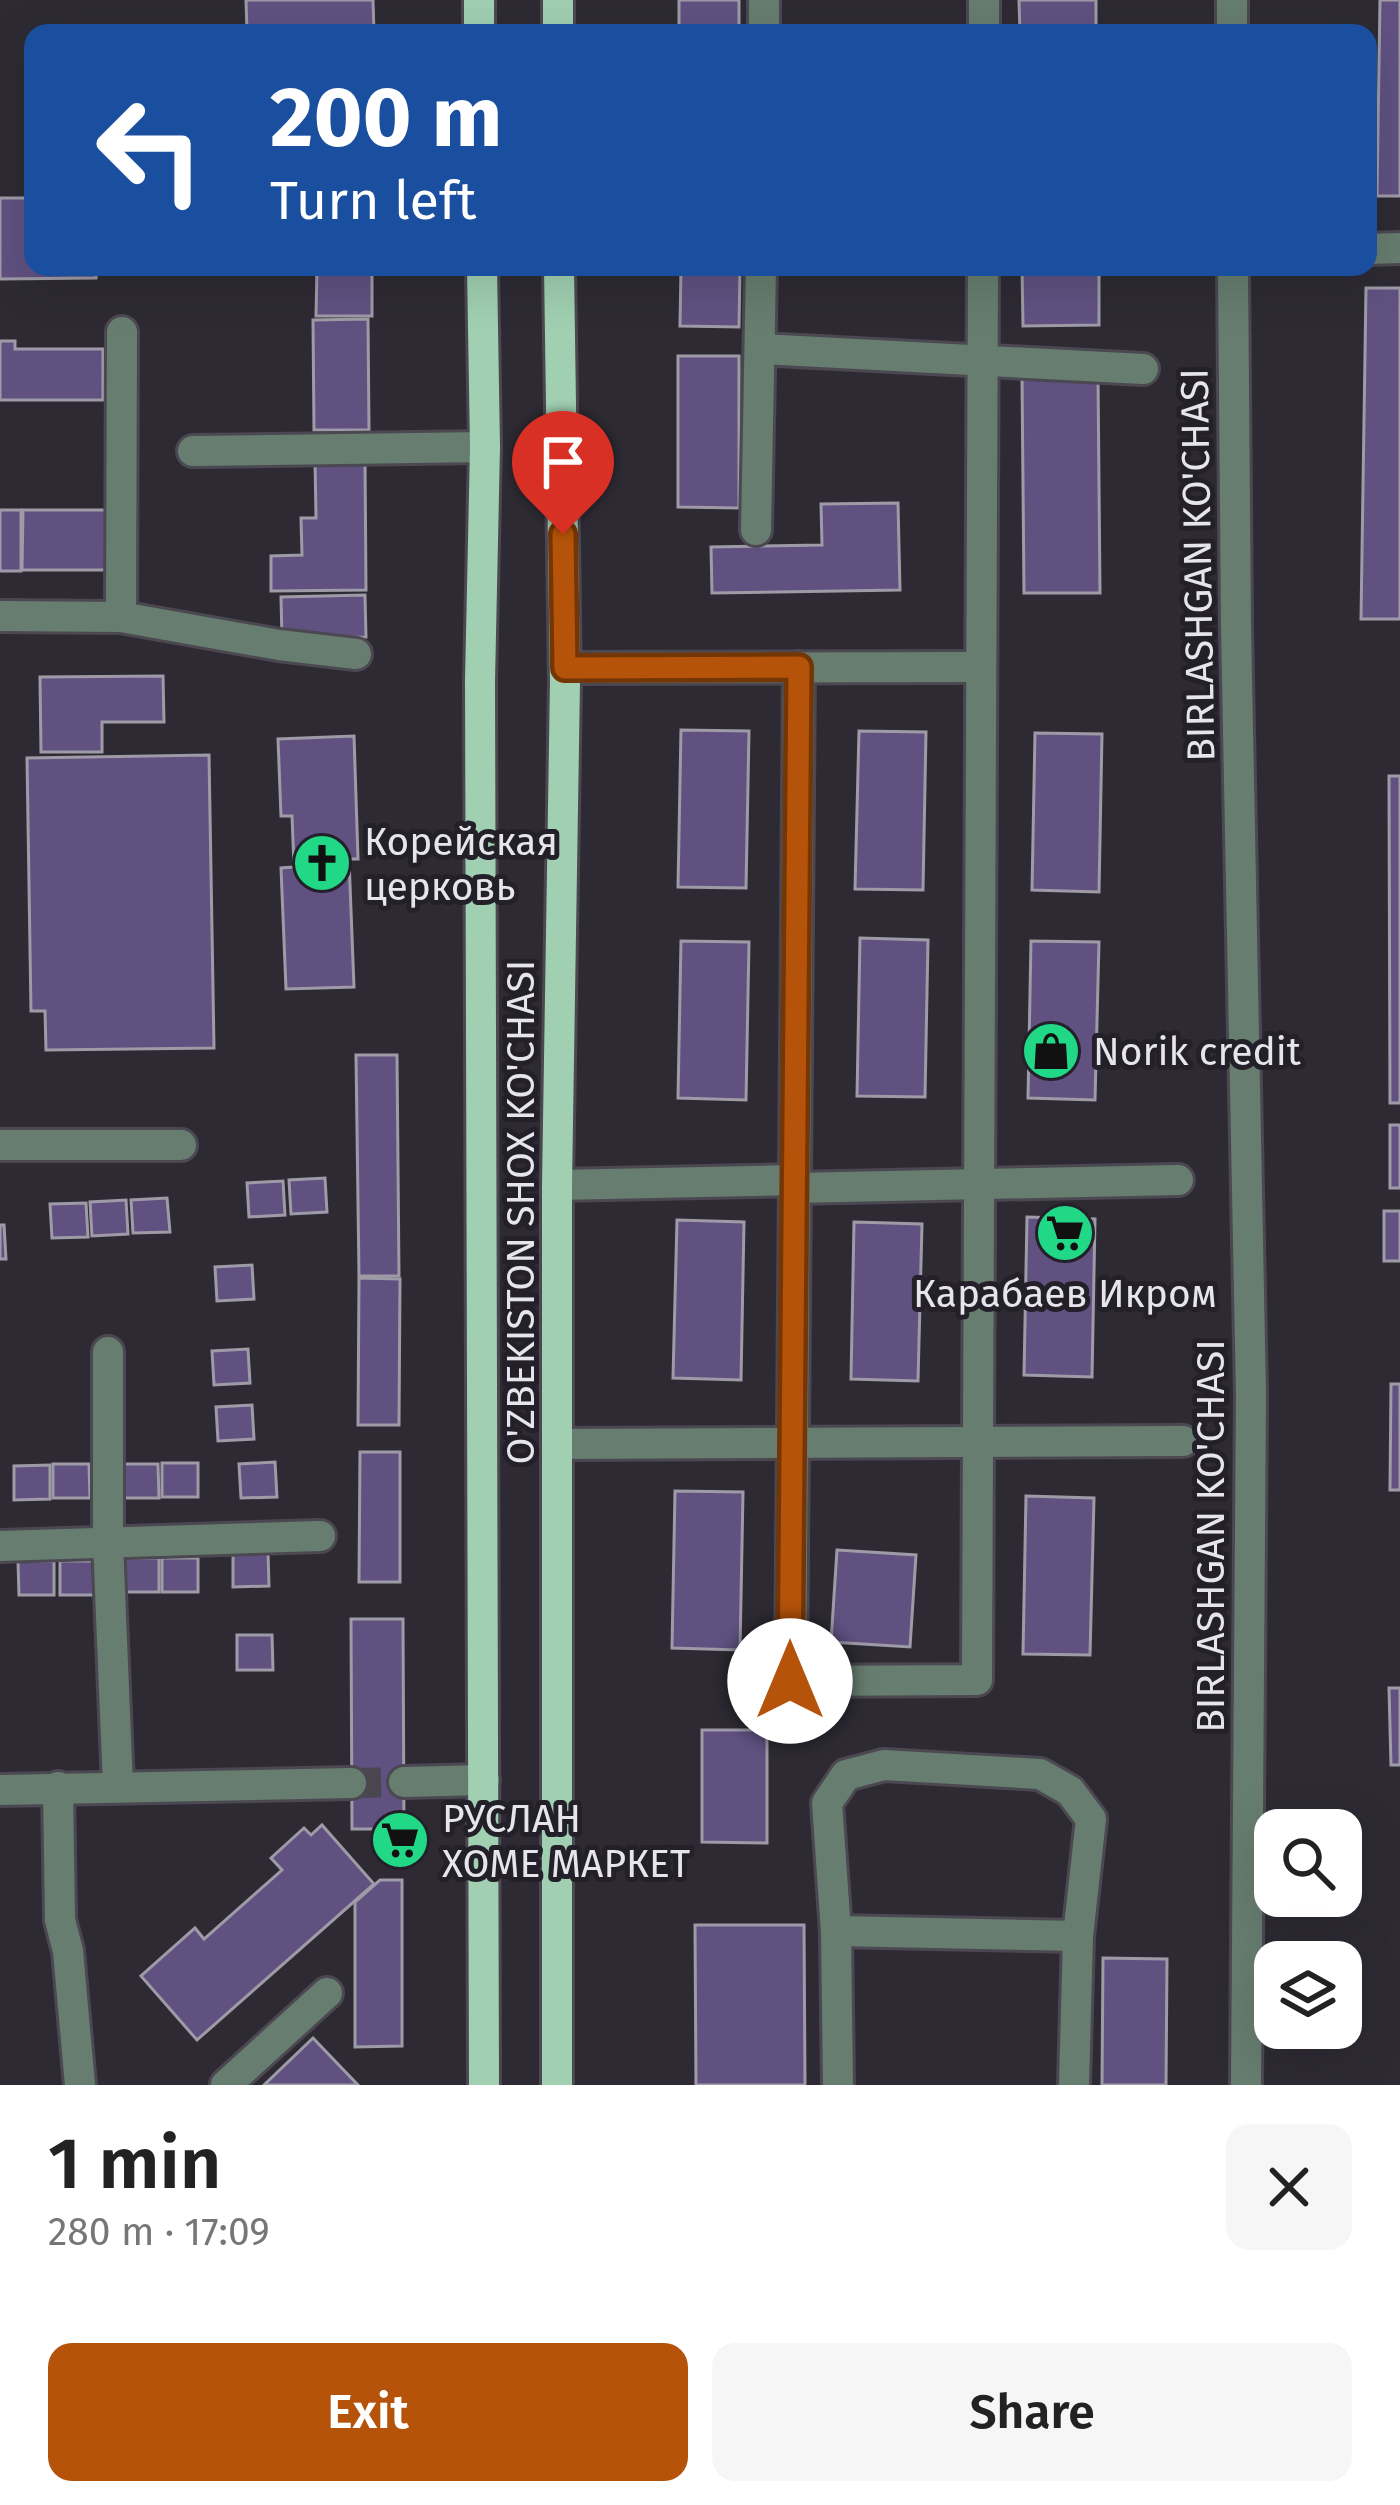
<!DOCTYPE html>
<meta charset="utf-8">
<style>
body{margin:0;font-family:"Fira Sans",sans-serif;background:#f6f6f6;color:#222;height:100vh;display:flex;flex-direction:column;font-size:45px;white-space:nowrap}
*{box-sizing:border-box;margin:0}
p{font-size:39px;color:#767676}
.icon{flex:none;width:66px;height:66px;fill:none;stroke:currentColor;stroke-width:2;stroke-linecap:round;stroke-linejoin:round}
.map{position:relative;height:2085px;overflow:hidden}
.panel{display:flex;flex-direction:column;background:#fff;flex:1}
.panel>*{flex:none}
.banner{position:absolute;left:24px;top:24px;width:1353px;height:252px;border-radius:24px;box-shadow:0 12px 48px #0002;background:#1a4fa0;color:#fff;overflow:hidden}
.fabs{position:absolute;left:1254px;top:1809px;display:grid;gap:24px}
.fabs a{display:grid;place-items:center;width:108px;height:108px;border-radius:24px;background:#fff;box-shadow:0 12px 48px #0002;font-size:60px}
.pin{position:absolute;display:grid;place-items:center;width:102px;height:102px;color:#fff;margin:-123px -51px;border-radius:50% 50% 50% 0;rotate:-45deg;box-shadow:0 0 12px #0007}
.pin .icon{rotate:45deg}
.me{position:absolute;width:132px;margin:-66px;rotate:0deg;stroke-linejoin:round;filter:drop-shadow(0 0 9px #0008)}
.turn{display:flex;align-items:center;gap:42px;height:252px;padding:0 48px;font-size:54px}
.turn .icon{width:156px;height:156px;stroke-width:2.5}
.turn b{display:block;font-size:84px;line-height:102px}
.round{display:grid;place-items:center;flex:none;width:126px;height:126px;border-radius:24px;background:#f6f6f6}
.headline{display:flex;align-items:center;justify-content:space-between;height:204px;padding:0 48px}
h1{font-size:72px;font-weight:600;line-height:90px}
.primary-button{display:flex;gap:24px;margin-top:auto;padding:24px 48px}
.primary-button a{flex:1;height:138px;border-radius:24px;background:#b45309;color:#fff;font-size:48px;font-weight:600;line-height:138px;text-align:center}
.primary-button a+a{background:#f6f6f6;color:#222}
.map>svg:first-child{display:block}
</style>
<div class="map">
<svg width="1400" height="2085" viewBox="0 0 1400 2085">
<rect width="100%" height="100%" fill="#2d2a33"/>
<!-- building -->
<g fill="#605181" stroke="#9e9ba7" stroke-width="3">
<path d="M246,0H373L374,33H247Z"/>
<rect x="679" y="0" width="60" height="33"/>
<path d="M1019,0H1096V33H1020Z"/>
<path d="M1380,0H1400V196H1377Z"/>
<path d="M0,198H33V267H96V278L0,279Z"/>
<path d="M317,267H372V316H316Z"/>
<path d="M681,267H740L739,327L680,326Z"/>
<path d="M1022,267H1099V325L1023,326Z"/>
<path d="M1366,288H1400V619H1361Z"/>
<path d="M368,319L369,430H314L313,320Z"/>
<path d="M0,341H15V349H103V400H0Z"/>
<path d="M678,356H739V508L678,507Z"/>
<path d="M1098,376L1100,593H1024L1022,377Z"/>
<path d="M315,459H365L366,590L271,591V556L302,555L301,518H316Z"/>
<path d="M898,503L900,590L712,593L711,547L822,545L821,504Z"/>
<rect x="0" y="510" width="21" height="61"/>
<path d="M23,510H111V570H22Z"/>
<path d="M365,595L366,637L282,639L281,597Z"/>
<path d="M163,676L164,722H102V752H41L40,677Z"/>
<path d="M681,730L749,731L746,888L678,887Z"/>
<path d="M859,731L926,732L923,890L855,889Z"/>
<path d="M1035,733L1102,734L1099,892L1032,890Z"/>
<path d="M354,736L358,859H349L354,987L286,989L281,868L294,867L292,816H281L278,739Z"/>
<path d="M209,755L214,1048L46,1050L45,1011H31L27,758Z"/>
<path d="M1389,776H1400V1103H1390Z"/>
<path d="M860,938L928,940L925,1097L857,1096Z"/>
<path d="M681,941L749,942L746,1100L678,1098Z"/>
<path d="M1031,941L1099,942L1095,1100L1028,1098Z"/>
<path d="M356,1055H397L399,1276H359Z"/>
<rect x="1390" y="1125" width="10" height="63"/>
<path d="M325,1178L327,1212L291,1214L289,1180Z"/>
<path d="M283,1181L285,1215L249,1217L247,1183Z"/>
<path d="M167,1198L170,1232L133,1233L131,1200Z"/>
<path d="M126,1200L128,1234L92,1236L90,1202Z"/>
<path d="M86,1203L88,1237L52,1238L50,1204Z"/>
<rect x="1384" y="1211" width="16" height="50"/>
<path d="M1027,1217L1095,1219L1092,1377L1024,1375Z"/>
<path d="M677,1220L744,1222L741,1380L673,1378Z"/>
<path d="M854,1222L922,1224L918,1381L851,1379Z"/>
<path d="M0,1225H4L6,1259H0Z"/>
<path d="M252,1265L254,1299L217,1301L215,1267Z"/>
<path d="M359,1278L400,1279L399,1425H358Z"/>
<path d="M248,1349L250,1383L214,1385L212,1351Z"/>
<path d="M1391,1384H1400V1490H1390Z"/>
<path d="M252,1405L254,1439L218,1441L216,1407Z"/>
<path d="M360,1452H400V1582H359Z"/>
<path d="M275,1462L277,1497L241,1498L239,1464Z"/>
<rect x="162" y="1463" width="36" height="34"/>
<path d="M53,1464H89L90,1498H53Z"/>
<path d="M122,1464H158L159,1498H122Z"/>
<path d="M50,1465V1499L14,1500V1466Z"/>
<path d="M675,1491L743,1492L740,1650L672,1648Z"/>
<path d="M1026,1496L1094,1498L1090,1655L1023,1654Z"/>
<path d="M837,1550L916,1555L910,1647L831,1642Z"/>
<path d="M268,1552L269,1586L233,1587V1553Z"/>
<rect x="123" y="1558" width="36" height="34"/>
<rect x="162" y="1558" width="36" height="34"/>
<path d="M18,1561H54V1595H19Z"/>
<rect x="60" y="1561" width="36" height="34"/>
<path d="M351,1619H403L404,1829H352Z"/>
<path d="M237,1635H272L273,1670H237Z"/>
<path d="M1389,1688H1400V1765H1391Z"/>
<path d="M702,1730H767V1843L702,1842Z"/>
<path d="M322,1825L374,1884L197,2040L141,1976L195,1928L204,1939L282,1870L271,1858L304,1828L311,1835Z"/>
<path d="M380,1880H402V2046L355,2047V1902Z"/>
<path d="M695,1925H804L805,2085H696Z"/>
<path d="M1103,1958L1167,1959L1166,2085H1102Z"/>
<path d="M313,2038L358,2085H264Z"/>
</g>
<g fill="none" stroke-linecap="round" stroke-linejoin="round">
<!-- minor-tunnel -->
<path stroke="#49464f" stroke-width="30" stroke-dasharray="30 15" stroke-linecap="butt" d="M351,1783L404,1782"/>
<!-- minor casing -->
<g stroke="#4b4851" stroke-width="36">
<g id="minor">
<path d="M1232,0V33"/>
<path d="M764,33V0"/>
<path d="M984,33V0"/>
<path d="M1368,249L1400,248"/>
<path d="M1233,267L1236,627L1251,1395L1246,2085"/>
<path d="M760,349L1143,369"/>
<path d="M193,451L485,447"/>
<path d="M756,530L761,267"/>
<path d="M0,616L121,617L279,645L356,654"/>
<path d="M121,617L122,332"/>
<path d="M799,667L791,1681L977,1680L983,267"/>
<path d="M565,668L981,667"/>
<path d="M0,1145H181"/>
<path d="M557,1185L794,1180"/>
<path d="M794,1188L1178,1180"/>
<path d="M108,1352V1543L118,1786"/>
<path d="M558,1444L1183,1441"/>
<path d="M0,1546L320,1536"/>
<path d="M404,1782L484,1780"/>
<path d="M58,1787L60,1920L68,1951L80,2085"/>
<path d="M0,1790L351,1783"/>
<path d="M836,1931L1078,1936"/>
<path d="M226,2085L327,1993"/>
<path d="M838,2085L836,1931L827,1803L846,1775L884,1765L1040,1774L1070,1791L1091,1819L1078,1936L1074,2085"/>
</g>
</g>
<!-- major casing -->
<g stroke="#4b4851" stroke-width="36">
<g id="major">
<path d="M479,0V33"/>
<path d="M558,33V0"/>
<path d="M482,267L485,447L480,681L484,2085"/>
<path d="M557,2085V1185L565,682L559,267"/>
</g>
</g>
<!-- minor -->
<use href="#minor" stroke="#677d6f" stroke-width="30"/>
<!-- major -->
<use href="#major" stroke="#a0cfb1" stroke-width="30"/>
</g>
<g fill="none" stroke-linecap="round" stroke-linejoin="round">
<!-- route casing -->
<g stroke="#753606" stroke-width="30">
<path id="route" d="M563,534L565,668L799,667L790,1681"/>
</g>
<!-- route -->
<use href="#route" stroke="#b45309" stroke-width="21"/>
</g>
<!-- icons -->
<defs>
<g id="church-disc" transform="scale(3)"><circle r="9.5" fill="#21d887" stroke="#232029"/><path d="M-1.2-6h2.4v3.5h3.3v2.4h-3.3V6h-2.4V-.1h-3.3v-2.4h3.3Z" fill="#111"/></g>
<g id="shop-disc" transform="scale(3)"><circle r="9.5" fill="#21d887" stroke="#232029"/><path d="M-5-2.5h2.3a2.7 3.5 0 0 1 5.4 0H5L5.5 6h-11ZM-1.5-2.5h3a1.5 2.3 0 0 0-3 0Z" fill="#111"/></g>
<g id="supermarket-disc" transform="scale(3)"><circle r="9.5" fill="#21d887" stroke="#232029"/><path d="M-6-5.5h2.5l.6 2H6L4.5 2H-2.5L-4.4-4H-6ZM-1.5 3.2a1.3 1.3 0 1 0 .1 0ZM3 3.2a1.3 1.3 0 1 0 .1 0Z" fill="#111"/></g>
</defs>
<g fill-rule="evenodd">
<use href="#church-disc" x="322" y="863"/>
<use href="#shop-disc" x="1051" y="1051"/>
<use href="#supermarket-disc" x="1065" y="1233"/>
<use href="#supermarket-disc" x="400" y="1840"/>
</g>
<g text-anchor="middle" stroke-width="10" stroke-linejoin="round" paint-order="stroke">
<!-- street labels -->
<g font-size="39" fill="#e7e5ec" stroke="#232029">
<text transform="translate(1197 565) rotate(-91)" y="14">BIRLASHGAN KO'CHASI</text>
<text transform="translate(520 1212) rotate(-90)" y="14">O'ZBEKISTON SHOX KO'CHASI</text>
<text transform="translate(1210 1536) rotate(-90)" y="14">BIRLASHGAN KO'CHASI</text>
</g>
<!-- poi labels -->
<g font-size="39" fill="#e7e5ec" stroke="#232029" text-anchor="start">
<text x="364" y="855">Корейская<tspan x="364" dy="45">церковь</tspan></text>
<text x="1093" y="1065">Norik credit</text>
<text x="1065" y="1307" text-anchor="middle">Карабаев Икром</text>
<text x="442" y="1832">РУСЛАН<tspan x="442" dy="45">ХОМЕ МАРКЕТ</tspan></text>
</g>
</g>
</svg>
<div class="fabs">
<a><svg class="icon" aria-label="search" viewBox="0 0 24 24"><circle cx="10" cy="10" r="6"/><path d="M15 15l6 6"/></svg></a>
<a><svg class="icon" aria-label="layers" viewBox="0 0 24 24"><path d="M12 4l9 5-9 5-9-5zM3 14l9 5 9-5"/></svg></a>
</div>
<div class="pin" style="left:563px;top:534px;background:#d93025"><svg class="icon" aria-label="arrive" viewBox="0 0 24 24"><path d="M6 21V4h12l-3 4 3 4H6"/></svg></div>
<svg class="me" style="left:790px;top:1681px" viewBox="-20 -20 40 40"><circle r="19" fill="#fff"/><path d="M0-13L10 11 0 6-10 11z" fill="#b45309"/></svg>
<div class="banner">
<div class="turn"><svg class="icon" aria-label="left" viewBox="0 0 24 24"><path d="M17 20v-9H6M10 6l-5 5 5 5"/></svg><div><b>200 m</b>Turn left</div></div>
</div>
</div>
<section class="panel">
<div class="headline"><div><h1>1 min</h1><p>280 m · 17:09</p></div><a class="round"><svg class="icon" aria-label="close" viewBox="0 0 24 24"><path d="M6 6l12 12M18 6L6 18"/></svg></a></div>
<div class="primary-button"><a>Exit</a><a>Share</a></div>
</section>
